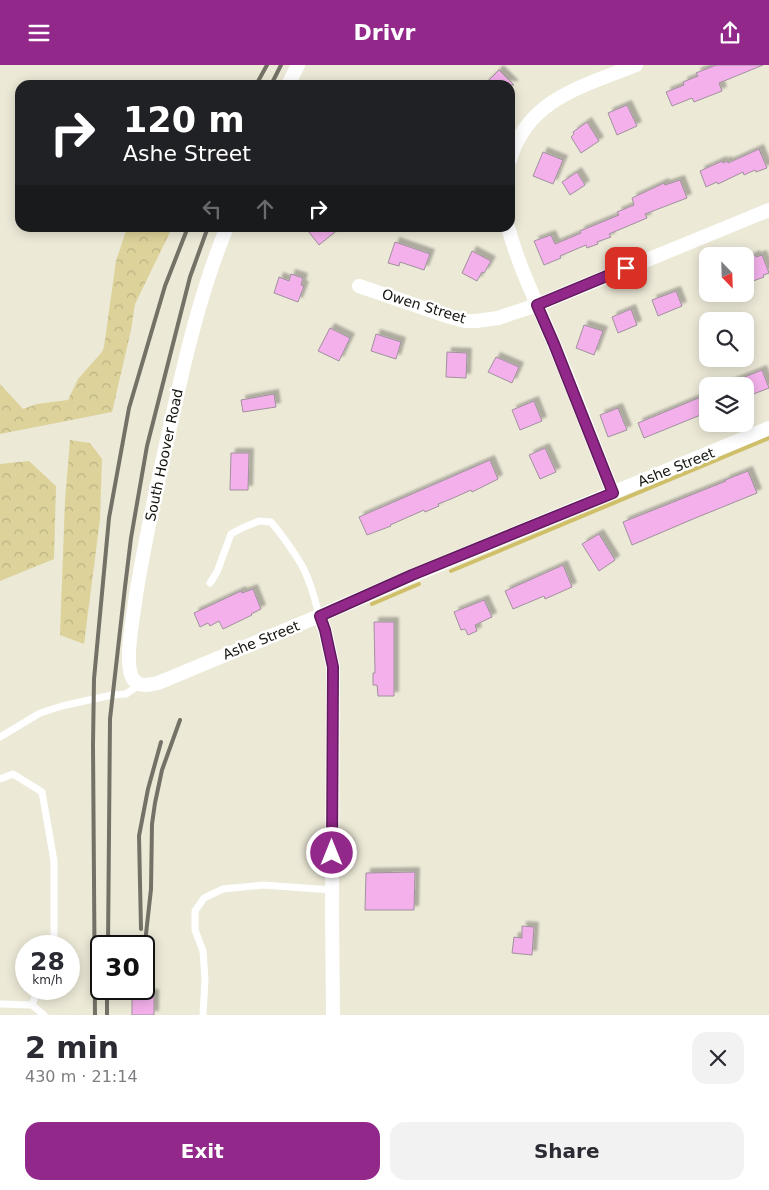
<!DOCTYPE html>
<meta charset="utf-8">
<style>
body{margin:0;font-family:"DejaVu Sans",sans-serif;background:#f2f2f3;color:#2b2b33;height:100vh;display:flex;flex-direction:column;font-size:19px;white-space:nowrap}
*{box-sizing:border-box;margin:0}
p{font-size:16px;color:#7c7c81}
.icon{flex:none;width:28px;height:28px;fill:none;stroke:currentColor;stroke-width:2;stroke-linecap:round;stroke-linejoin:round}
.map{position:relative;height:950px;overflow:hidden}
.panel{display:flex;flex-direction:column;background:#fff;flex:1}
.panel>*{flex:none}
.guide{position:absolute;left:15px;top:15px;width:500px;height:152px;border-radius:15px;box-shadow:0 2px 12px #0003;background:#202124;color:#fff;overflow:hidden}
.needle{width:32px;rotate:157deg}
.fabs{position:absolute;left:699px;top:182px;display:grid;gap:10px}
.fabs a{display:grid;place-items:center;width:55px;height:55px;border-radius:10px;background:#fff;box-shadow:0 2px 12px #0003;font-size:25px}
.speed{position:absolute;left:15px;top:870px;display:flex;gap:10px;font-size:25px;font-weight:700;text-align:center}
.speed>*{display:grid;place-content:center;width:65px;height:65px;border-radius:50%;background:#fff;box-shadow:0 2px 12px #0003;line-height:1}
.speed small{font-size:12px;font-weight:400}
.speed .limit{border:2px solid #111;border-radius:8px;background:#fff;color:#111}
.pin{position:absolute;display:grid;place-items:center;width:42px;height:42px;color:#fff;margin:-21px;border-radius:10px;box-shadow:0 2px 8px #0006}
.me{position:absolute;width:55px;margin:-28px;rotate:0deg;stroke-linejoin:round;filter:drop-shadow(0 0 4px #0008)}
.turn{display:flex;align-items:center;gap:18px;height:105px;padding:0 25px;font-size:22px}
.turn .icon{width:65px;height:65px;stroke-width:2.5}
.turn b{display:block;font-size:35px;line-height:42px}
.lanes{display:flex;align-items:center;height:48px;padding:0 25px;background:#0003;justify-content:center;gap:25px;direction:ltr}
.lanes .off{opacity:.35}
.round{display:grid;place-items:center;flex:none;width:52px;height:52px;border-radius:15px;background:#f2f2f3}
.head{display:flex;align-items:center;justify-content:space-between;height:85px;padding:0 25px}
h1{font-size:30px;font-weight:700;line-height:38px}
.button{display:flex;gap:10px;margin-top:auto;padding:10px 25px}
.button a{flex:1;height:58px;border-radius:15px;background:#93288b;color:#fff;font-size:20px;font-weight:700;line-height:58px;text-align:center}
.button a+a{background:#f2f2f3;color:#2b2b33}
header{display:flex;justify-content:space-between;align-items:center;height:65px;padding:0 25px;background:#93288b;color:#fff;font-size:22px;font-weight:700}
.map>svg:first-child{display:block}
</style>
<header><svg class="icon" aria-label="menu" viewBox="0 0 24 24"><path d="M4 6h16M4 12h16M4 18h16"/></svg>Drivr<svg class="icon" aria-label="share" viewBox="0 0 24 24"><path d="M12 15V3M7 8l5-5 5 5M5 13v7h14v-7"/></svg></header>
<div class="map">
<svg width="769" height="950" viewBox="0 0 769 950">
<defs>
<pattern id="forest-crowns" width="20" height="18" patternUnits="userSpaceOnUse" patternTransform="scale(1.25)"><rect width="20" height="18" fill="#dcd29a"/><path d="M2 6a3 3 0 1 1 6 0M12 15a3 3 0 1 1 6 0" fill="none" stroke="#bcb384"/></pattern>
<filter id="shadow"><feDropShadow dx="4.5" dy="-4.5" stdDeviation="1" flood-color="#0004"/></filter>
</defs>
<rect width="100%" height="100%" fill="#ece9d7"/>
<!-- forest -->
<g fill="url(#forest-crowns)">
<path d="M127,163H172L135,239L131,265L112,347L0,369V319L23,344L37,339L68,335L78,314L102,287L104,282L116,196Z"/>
<path d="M70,375L90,378L102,394L100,454L84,579L60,570L65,436Z"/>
<path d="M29,396L56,421L54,494L0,516V399Z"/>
</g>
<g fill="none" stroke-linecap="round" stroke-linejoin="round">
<!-- stream -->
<g stroke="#cfbf69" stroke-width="4">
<path d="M451,506L769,373"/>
<path d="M372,539L419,519"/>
</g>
</g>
<!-- building -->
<g fill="#f3b0ea" stroke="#a0919d" filter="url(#shadow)">
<path d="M716,0H763L719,18L722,26L694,37L692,33L672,41L666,27L684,20L683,17L698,11L696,8Z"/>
<path d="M499,5L514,20H484Z"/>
<path d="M627,40L637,61L617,70L608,48Z"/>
<path d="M587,57L599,76L581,88L571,72L574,69L573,67Z"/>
<path d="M759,84L767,103L756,107L755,105L744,110L743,107L718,119L717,117L706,122L700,106L722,96L723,98L727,96L728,98Z"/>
<path d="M543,87L563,95L553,119L533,111Z"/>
<path d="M577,107L585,120L570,130L562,117Z"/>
<path d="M680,115L687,133L645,149L647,153L609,169L611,172L597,177L598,179L587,183L586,180L560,191L561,193L544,200L534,176L551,170L555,179L581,168L580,166L619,150L617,147L634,140L632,133L664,118L665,120Z"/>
<path d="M305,162H341L319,180Z"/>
<path d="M395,177L430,189L424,205L400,197L399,201L388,198Z"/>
<path d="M472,186L491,196L484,208L482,207L477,216L462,208Z"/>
<path d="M755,190L756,192L762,190L769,208L763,210L764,212L745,219V195Z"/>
<path d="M291,209L303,213L301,220L304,221L298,237L274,228L279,212L289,216Z"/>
<path d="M676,226L682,241L658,251L652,235Z"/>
<path d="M631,244L637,260L618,268L612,252Z"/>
<path d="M584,260L603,266L594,290L576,283Z"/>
<path d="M330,263L350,273L339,296L318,286Z"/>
<path d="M376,269L401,277L396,294L371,286Z"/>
<path d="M447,287L467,288L466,313L446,312Z"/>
<path d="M496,292L519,302L512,318L488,307Z"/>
<path d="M762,305L769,323L746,332L745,328V321H722Z"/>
<path d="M274,329L276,342L243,347L241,335Z"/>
<path d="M708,329V347L644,373L638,358Z"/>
<path d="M534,336L542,356L520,365L512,345Z"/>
<path d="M618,343L627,365L608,372L600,350Z"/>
<path d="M545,383L556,407L540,414L529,390Z"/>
<path d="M231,388H249L248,425H230Z"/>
<path d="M490,395L498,414L472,427L471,425L451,434L438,439L439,441L425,447L424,445L415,449L390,460L391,461L367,470L359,452Z"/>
<path d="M748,406L757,428L693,454L632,480L623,457L726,416L725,415Z"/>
<path d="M599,469L615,495L599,506L582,479Z"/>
<path d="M563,500L572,522L545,534L544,531L513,544L505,526Z"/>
<path d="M253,524L261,544L251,549L252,550L223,564L219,556L210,561L208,558L200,562L194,548L241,526L242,528Z"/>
<path d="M484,535L492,552L475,560L477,566L468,570L465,564L461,565L454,547Z"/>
<path d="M374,557H394V631H378L377,620H373V608H375Z"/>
<path d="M415,807L414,845H365L366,808Z"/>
<path d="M522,861L534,862L532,890L512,888L514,872L522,873Z"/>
<rect x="132" y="929" width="22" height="21"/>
</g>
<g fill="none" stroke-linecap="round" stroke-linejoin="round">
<!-- lane -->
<g stroke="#fff" stroke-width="7">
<path d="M210,518L217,507L231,469L242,463L259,456L271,457C282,470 292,484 301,499C310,515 315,533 319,551"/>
<path d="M0,672L40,648L62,641L112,630L126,629L139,620"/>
<path d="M0,714L13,709L42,727L54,796V877L53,881"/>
<path d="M0,939L32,940L44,950"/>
<path d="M32,940L38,924"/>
<path d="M203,950L205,915L203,886L195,865V846L204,833L223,824L263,820L332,825"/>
</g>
<!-- street -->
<g stroke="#fff" stroke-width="14">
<path d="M288,20L298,0"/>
<path d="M510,95C527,34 584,21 636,0"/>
<path d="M227,162C200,227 184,298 169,366C157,420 145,475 136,530C134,548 124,596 132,612C137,623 149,620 158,618L319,551L412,511L769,363"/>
<path d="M508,162C519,203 538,240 554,279C575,328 593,378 613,428"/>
<path d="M359,221L450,252L465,256H476L498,253L537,240L769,145"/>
<path d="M319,551L325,565L333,602L332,847L333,950"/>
</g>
<!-- rail -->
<g stroke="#747267" stroke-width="4">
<path d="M256,20L267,0"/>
<path d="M271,20L281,0"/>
<path d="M141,864L139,771L148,724L161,677"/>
<path d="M108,881L110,654L125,522L131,473L147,381L190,212L208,162"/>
<path d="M144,887L151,824L152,759L155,738L162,705L180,655"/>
<path d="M142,924L143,929"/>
<path d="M95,950L93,680L94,614L109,453L129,343L165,221L188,162"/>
<path d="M107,950V924"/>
</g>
</g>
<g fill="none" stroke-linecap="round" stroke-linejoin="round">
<!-- route casing -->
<g stroke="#601a5a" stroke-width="12">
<path id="route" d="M332,788L333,602L325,565L320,551L412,510L613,428L554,279L537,240L626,203"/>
</g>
<!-- route -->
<use href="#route" stroke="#93288b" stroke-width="9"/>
</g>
<g text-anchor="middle" stroke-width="5" stroke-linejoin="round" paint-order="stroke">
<!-- street labels -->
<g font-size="14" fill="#14130d" stroke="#fff">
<text transform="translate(424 241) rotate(17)" y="5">Owen Street</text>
<text transform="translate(164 390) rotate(-78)" y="5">South Hoover Road</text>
<text transform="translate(676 402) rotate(-22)" y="5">Ashe Street</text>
<text transform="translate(261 575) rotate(-22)" y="5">Ashe Street</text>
</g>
</g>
</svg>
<div class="fabs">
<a><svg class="needle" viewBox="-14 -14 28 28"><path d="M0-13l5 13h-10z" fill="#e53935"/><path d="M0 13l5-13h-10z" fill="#7c7c81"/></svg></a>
<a><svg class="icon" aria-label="search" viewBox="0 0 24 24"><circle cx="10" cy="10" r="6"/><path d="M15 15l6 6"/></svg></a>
<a><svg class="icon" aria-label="layers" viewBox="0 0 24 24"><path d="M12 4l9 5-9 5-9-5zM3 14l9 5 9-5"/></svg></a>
</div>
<div class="speed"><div>28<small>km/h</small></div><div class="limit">30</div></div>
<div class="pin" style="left:626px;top:203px;background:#d93025"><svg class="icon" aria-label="arrive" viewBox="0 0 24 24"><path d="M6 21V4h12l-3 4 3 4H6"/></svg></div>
<svg class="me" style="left:332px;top:788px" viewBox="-20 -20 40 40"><circle r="17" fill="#93288b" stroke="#fff" stroke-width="3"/><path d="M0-11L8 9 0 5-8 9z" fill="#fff"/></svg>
<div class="guide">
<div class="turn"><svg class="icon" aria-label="right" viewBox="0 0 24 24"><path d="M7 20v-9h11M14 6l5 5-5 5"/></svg><div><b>120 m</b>Ashe Street</div></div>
<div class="lanes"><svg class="icon off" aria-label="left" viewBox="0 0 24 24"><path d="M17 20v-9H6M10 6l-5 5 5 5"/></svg><svg class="icon off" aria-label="ahead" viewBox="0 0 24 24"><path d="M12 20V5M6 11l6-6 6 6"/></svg><svg class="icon" aria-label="right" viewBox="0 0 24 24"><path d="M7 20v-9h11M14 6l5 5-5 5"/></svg></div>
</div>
</div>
<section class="panel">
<div class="head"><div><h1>2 min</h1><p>430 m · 21:14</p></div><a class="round"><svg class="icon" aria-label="close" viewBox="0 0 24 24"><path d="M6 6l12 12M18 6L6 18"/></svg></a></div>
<div class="button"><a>Exit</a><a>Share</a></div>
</section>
